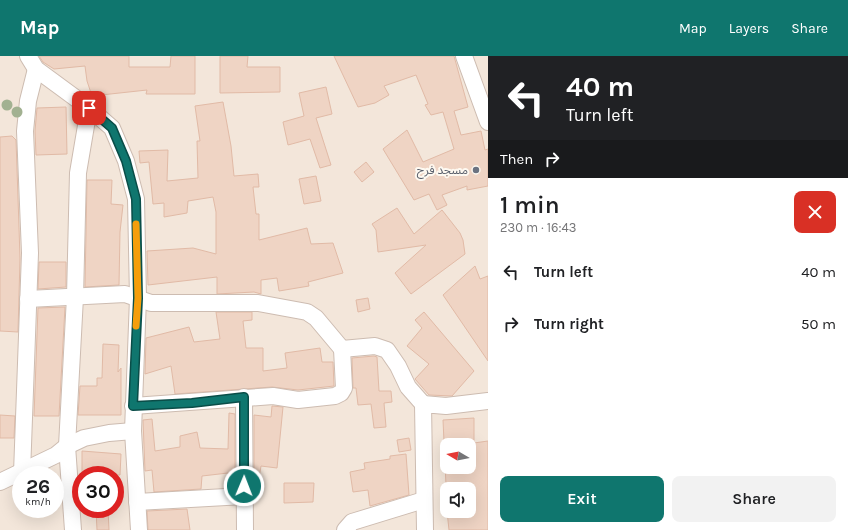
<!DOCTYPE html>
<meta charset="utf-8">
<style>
body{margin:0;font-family:Karla,"Noto Sans Arabic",sans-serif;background:#f2f2f2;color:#202124;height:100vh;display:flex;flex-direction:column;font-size:15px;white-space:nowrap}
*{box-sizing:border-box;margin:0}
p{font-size:13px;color:#757577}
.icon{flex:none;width:22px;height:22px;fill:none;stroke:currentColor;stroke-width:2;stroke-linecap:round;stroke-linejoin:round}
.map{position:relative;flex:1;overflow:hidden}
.sheet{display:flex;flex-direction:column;background:#fff;width:360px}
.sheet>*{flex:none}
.banner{background:#202124;color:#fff;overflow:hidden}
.needle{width:26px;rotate:280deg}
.buttons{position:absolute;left:440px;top:382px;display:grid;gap:8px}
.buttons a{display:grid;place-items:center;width:36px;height:36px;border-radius:8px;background:#fff;box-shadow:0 4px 16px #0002;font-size:20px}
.speed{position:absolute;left:12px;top:410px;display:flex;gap:8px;font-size:20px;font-weight:700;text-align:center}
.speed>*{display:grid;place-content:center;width:52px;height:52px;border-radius:50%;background:#fff;box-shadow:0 4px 16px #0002;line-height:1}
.speed small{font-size:10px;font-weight:400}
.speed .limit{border:6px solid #d22;background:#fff;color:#111}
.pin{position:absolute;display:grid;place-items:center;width:34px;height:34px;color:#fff;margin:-17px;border-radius:8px;box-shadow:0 2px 6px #0006}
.me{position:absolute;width:44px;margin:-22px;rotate:1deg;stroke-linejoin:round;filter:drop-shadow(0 0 3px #0008)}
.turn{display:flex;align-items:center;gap:14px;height:84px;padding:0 12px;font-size:18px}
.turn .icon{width:52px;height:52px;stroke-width:2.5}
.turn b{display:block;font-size:28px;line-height:34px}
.then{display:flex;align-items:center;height:38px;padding:0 12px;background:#0003;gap:8px;font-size:15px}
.round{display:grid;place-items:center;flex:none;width:42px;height:42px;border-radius:8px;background:#f2f2f2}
.headline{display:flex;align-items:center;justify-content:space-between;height:68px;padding:0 12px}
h1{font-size:24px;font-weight:600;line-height:30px}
.cta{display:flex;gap:8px;margin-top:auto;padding:8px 12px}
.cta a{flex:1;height:46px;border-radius:8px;background:#0f766e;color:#fff;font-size:16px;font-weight:600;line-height:46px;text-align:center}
.cta a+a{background:#f2f2f2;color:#202124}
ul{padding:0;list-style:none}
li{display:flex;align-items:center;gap:12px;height:52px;padding:0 12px}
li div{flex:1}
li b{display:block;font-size:15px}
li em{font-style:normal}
header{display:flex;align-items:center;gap:24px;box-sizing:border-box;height:56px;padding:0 20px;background:#0f766e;color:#fff}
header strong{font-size:19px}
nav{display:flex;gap:22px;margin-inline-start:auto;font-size:14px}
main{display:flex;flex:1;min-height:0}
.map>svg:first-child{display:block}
</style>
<header>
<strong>Map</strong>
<nav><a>Map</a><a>Layers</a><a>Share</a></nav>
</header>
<main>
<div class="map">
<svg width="488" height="474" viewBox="0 0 488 474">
<rect width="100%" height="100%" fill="#fbf4eb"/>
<!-- residential -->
<path fill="#f3e6da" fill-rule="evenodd" d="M0,0H488V474H0ZM447,389H469V411H447ZM21,419H55V453H21ZM81,419H115V453H81ZM447,433H469V455H447Z"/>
<!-- building -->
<g fill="#efd4c4" stroke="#e1baa6" fill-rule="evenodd">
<path d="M39,0H129V11H170L171,0H195V38H146L147,34L92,40L87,25L85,10L54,13L43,6Z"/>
<path d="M220,0H248L247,11H280V36L220,37Z"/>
<path d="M334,0H454L468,51L454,55L461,79L481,75L485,94L488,93V130L467,134V130L442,139L447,149L437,154L429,138L414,144L383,93L407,74L423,106L454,93L443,56L431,59L425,49L428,48L416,19L384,30L389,39L375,47L358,51Z"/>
<path d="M326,31L332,58L316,62L331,109L320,112L310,83L288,89L283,66L304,60L299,37Z"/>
<path d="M223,46L231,90L234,120L258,118L259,131H253L256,158H259V184L307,172L311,188L333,187L343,217L308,226L309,230L279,235L277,222L261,224V238L254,236L217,238V221L148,229L147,195L193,192L216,198V156L213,141L188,145L187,157L164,161V147L153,148L149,106L140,107L139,95L168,94L167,125L198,122L197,85H200L195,50Z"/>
<path d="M66,51L67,98L36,99L35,75L37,52Z"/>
<path d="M12,80L16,84L19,171L20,203L18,276L0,275V81Z"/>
<path d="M366,106L374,116L362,126L354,116Z"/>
<path d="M316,120L321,145L304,148L299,123Z"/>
<path d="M87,124H112L111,148L123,149L120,176L119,229L85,231Z"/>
<path d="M397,152L414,178L442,154L460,177L463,184L465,198L411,238L395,217L426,189L378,196L376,174L372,168Z"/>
<path d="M39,206H66V231L38,233Z"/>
<path d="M475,210L480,223L488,220V305L443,239Z"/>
<path d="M368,242L370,253L358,256L356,244Z"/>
<path d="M65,251L59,360H34L38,252Z"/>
<path d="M216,256H252V264L243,265L246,292H263V315L287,312L285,297L320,292L322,306H333L334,330L298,334L272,331L175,338L171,310L145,318L146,282L189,271L194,286L220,283Z"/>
<path d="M424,256L474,315L452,340L429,339L415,323L429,308L407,290L422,272L415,264Z"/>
<path d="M103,288L119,289L118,316L121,312V359H78L80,330H97V322H102Z"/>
<path d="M374,300L377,301L379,335H391L392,346L384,347L386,371L374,372L371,348L358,349L356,332H353L352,302Z"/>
<path d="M272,350L283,351L277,412L261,410L259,422L254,421V359L271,361Z"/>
<path d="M229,357L235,358V419L228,418V417L202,420L201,433L154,436L152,414L145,415L143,364L152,363L155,395L180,391V380L197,376L200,392L228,393Z"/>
<path d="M0,359L15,360L14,382H0Z"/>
<path d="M474,362V387L488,385V474H449L447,455H469V433H447V451L443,364ZM447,389H469V411H447Z"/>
<path d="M409,382L411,394L399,396L397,384Z"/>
<path d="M82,395L121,398L120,419H82Z"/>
<path d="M406,398L409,439L370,450L368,434L353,436L350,416L365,413L364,407L390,403V400Z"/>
<path d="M284,427H314L313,446L284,447Z"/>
<path d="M96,453H108L109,474H97Z"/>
<path d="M187,453L190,474H148L147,455Z"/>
</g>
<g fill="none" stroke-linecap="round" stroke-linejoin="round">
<!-- street casing -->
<g stroke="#cdbcb1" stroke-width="18">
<g id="street">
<path d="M28,0L36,13L89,52L112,72L126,105L136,143L138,242L133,375L139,474"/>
<path d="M464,0L488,66"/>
<path d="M28,243L125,238L151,247H258L307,256L316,262L342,293L375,290L387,294L398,310L408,331L423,348"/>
<path d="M244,341L245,474"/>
<path d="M133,350L273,340L298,344L335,340L341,337L344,332L342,293"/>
<path d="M22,417L30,197L25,75L28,45L36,13"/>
<path d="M0,426L56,399L67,390L84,382L109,377L133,375"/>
<path d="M137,446L244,440"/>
<path d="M73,474L67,390L75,241L78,117L89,52"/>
<path d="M345,474L352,466L424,444"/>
<path d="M425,474L423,348L446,350L488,345"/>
</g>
</g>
<!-- street -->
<use href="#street" stroke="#fff" stroke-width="16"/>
</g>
<!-- trees -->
<g fill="#a2b191">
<circle cx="7" cy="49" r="5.5"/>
<circle cx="17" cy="56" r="5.5"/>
</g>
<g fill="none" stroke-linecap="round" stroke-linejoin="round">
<!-- route casing -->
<g stroke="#0a4d48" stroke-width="10">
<path id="route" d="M89,52L112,72L126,105L136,143L138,242L133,350L192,347L244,341V430"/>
</g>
<!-- route -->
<use href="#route" stroke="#0f766e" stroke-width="7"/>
<!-- slow -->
<path stroke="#f59e0b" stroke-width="7" d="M136,168L138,242L136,270"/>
</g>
<!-- markers -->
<circle fill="#6b7280" stroke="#fef9f1" stroke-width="1.5" cx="476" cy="114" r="4"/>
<g text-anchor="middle" stroke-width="4" stroke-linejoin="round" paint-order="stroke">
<!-- worship labels -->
<g font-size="12" fill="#5b616d" stroke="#fef9f1" text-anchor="end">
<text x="468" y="118">مسجد فرح</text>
</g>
</g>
</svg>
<div class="buttons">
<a><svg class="needle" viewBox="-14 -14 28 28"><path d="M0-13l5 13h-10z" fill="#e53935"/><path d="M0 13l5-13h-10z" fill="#757577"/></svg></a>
<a><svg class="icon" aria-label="sound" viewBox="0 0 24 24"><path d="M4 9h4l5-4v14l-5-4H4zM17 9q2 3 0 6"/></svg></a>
</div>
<div class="speed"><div>26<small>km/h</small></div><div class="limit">30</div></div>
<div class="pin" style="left:89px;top:52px;background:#d93025"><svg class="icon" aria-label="arrive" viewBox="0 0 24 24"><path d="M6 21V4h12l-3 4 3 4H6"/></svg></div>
<svg class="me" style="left:244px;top:430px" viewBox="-20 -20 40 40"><circle r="17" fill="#0f766e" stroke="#fff" stroke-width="3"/><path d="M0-11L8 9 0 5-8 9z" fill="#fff"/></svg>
</div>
<section class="sheet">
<div class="banner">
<div class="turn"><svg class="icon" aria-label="left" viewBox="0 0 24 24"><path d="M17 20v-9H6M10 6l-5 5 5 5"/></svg><div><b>40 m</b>Turn left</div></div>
<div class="then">Then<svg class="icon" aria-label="right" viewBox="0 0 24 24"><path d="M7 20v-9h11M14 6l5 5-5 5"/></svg></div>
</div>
<div class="headline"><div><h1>1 min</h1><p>230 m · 16:43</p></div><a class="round" style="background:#d93025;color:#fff"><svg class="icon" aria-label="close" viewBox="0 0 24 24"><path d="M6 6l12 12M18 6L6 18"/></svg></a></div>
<ul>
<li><svg class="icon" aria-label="left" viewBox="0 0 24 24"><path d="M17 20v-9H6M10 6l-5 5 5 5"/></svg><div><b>Turn left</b></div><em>40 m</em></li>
<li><svg class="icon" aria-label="right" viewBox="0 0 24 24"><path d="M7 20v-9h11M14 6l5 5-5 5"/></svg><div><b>Turn right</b></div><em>50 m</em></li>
</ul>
<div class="cta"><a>Exit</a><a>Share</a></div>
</section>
</main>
